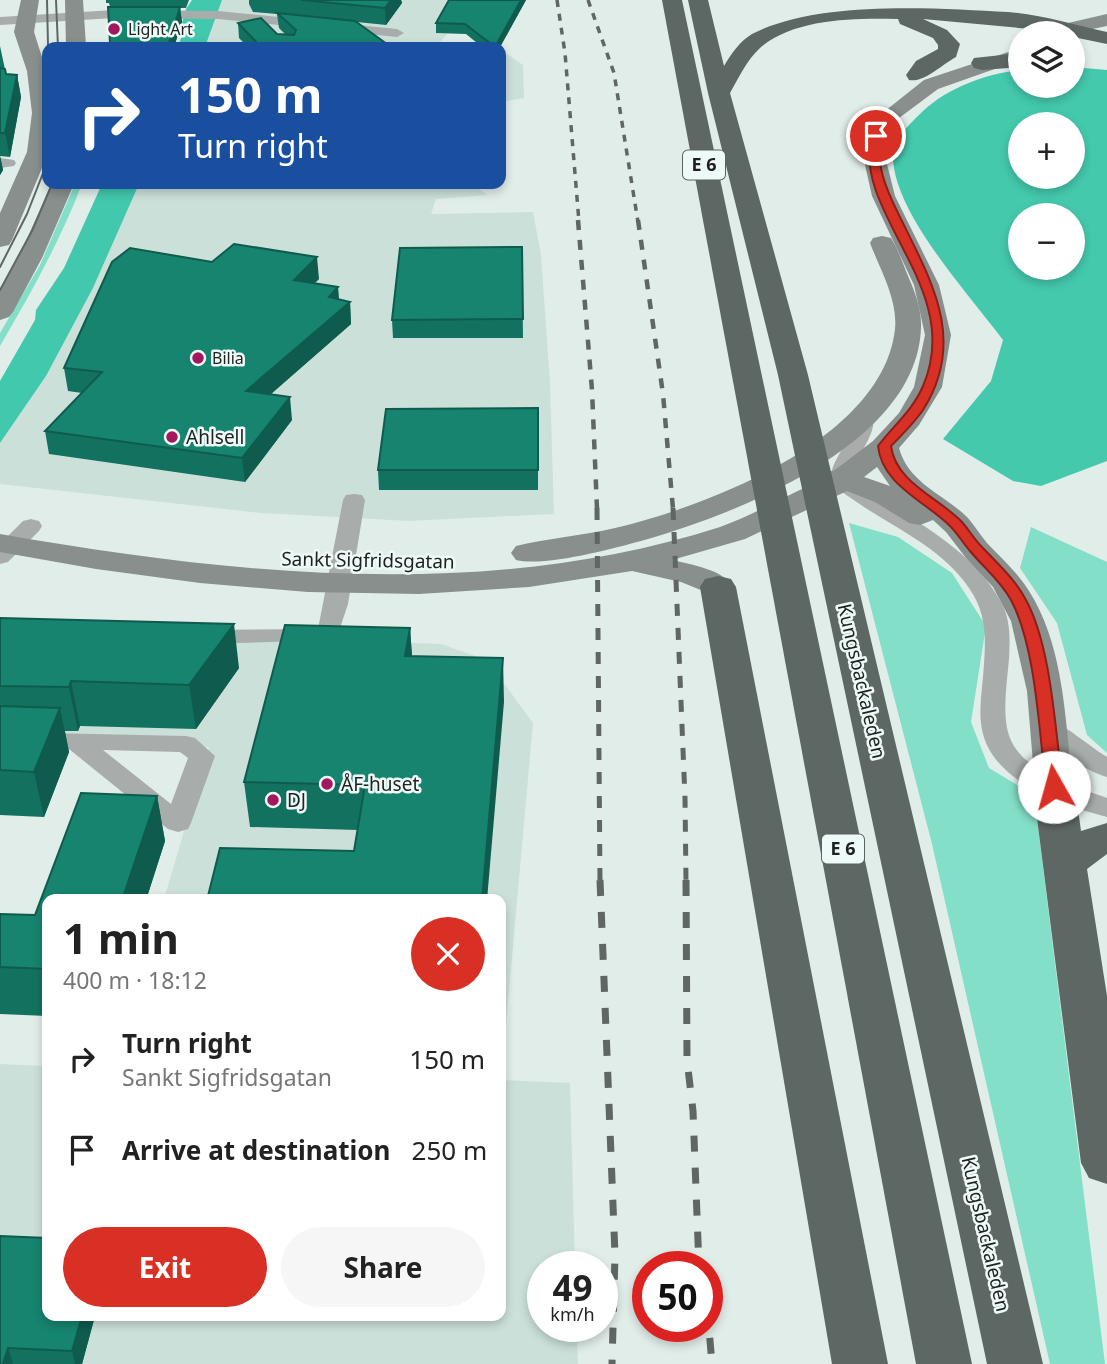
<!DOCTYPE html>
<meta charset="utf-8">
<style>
body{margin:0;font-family:"Noto Sans",sans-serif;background:#f6f6f6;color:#222;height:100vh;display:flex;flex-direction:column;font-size:26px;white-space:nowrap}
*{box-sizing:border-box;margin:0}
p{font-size:23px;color:#767676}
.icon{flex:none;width:38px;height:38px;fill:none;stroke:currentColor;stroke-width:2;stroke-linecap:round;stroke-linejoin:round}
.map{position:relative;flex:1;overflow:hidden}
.sheet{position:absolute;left:42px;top:894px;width:464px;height:427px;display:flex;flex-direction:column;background:#fff;border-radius:14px;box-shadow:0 4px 10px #0003}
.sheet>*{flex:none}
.top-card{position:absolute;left:42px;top:42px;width:464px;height:147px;border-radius:14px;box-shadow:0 4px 10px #0003;background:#1a4fa0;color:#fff;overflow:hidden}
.tools{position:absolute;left:1008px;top:21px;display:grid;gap:14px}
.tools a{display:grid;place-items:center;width:77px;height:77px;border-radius:50%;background:#fff;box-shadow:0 4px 10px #0003;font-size:35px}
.speed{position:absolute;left:527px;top:1251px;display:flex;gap:14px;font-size:35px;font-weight:700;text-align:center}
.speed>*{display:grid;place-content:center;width:91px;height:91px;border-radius:50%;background:#fff;box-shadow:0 4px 10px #0003;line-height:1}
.speed small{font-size:18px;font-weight:400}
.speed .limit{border:10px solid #d22;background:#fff;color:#111}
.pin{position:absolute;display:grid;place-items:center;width:60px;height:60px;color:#fff;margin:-30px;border:4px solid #fff;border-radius:50%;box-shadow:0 2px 7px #0007}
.me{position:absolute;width:77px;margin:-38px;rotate:353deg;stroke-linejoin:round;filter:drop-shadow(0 0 5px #0008)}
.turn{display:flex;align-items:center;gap:24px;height:147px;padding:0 21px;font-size:32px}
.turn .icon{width:91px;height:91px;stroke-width:2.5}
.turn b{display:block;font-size:49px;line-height:60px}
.round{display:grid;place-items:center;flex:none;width:74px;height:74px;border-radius:37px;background:#f6f6f6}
.headline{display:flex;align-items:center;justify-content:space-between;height:119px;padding:0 21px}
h1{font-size:42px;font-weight:700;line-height:52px}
.cta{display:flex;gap:14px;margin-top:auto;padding:14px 21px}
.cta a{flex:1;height:80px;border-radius:42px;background:#d93025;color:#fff;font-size:28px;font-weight:700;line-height:80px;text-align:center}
.cta a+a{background:#f6f6f6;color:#222}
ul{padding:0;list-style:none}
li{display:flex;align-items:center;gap:21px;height:91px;padding:0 21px}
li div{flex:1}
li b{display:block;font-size:26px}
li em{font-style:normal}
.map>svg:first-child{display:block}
</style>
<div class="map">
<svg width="1107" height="1364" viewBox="0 0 1107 1364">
<rect width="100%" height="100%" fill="#e1ede9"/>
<!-- built -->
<g fill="#cce0da">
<path d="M222,0H526L507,36L448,33L440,42L489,47H205Z"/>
<path d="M501,50L523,65L524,98L501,102Z"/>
<path d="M139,184H473L487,195L436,199L431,214L533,212L541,255L550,383L554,514L409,521L261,513L0,484V443L46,376L93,288Z"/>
<path d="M0,627L441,644L478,657L506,686L533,723L501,1080L570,1083L575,1267H542V1326L577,1327L578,1364H0V1064L47,1066V1316H500V900L164,899L209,747L0,742Z"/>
</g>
<!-- green -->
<g fill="#83dfc8">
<path d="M75,184H82C60,241 31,293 0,346V333L40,265Z"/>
<path d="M849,523L898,537L952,573L986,626L971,722L989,768L1034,795L1105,1364H1050L932,844Z"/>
<path d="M1031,527L1107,562V753L1087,735L1057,623L1020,568Z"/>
</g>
<!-- forest -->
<path fill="#44c9ad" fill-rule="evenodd" d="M1073,67L1107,70V461L1041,486L1013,481L943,439L991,381L1003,340C969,294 896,216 893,159C892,139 910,124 923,111C949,87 986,74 1020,70V86H1073ZM1020,124H1073V177H1020ZM1020,215H1073V268H1020Z"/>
<!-- water -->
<g fill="#42c8ac">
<path d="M192,0H222L205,47H178L185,26L182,23L186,9Z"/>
<path d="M102,184H139L93,288L46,376L0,443V381L35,320L36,310L64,268Z"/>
</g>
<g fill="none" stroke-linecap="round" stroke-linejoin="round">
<!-- street -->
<g fill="#a8adab" fill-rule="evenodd">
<path d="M114,10L218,11L397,29L404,33L397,37L218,19L114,18L0,25V17Z"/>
<path d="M0,158L14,160L16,163L14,166L0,168Z"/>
<path d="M864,410L871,412C882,431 853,457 852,478C904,518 968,542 1001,602C1011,620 1010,640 1009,659C1007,682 1003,706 1007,728C1015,771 1072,785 1107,798V817C1063,805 996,783 983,734C977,711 983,687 984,664C986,636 986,612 969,588C944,551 900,530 864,507C853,499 838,491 830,480C832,461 843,450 851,433C854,426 853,419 857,412Z"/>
<path d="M354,494L362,495L365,500L348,604L336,640L203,644L195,642L191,637L195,632L203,630L318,629L343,500L346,495Z"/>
<path d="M31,519L39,521L42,526L39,531L8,562L0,564V544L23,521Z"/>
<path d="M1047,718C1061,722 1092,748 1107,757V777C1086,772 1047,744 1034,726L1038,720Z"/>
<path d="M0,732L186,736L195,738L215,756L191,823L188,829L178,832L168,829L69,749L0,748ZM103,750L180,752L188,758L171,804Z"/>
</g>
<!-- secondary -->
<g fill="#888f8d" fill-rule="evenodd">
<path d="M21,0H39L34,32L47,73V156L12,240L9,245L0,247V213L27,152L32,113L27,71L14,32Z"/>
<path d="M65,0H83L86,47H66Z"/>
<path d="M1107,14V26L1073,33H1039L1042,29Z"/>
<path d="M1020,48V60L938,89L895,121L885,156L895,196L939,285L951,335L942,387L919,425L899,448C909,484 944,494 968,518C975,526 980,535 987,543C1002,559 1018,573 1029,591C1065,648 1065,722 1073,787L1067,796L1054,799L1041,796L1035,787L1027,691L1011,621L993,587L966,558L946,532L933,520L920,525L909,523L875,502L847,491L745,539L672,560C692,565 722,569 734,587L730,594L718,597L681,582L632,571L529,587L419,594L308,592L200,583L96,569L0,552V534C236,575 487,602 720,527C751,516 781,498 811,485L808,479L812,473L833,471L843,464L873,441L899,413L914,387L925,335L914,285L872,196L863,156L875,119L924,80ZM877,467L890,486L864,477Z"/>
<path d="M52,184H74L42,258L13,312L9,317L0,320V289L18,258Z"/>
<path d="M882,236L891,238C898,249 903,264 908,276C915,292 922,310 921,328C917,445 736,514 641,541C611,549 545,567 516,560L511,553L516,546C548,538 582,536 615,528C708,506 883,439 895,329C898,300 880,269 870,243L873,238Z"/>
</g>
<!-- highway -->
<g fill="#5d6764" fill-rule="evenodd">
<path d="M662,0H682L972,1364H916Z"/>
<path d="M688,0H708L724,66C731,54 740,41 752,34C818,0 933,8 1008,12C1040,14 1075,25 1107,32V44L1073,37V33L923,19L947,30L960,44L956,57C941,65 924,83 909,80L906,75L916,61L938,49V45L933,38L900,24L898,19C856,18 794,18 760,48C747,60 739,77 730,93L808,375L1043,1364H987L778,375L708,93Z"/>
<path d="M1020,53V67L982,70L974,68L971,63L974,58Z"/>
<path d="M718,576L731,579L736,587L888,1364H832L700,587L705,579Z"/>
<path d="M1054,774L1069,778L1075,787L1081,831L1107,823V854L1087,869L1107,996V1184L1089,1178L1081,1163L1033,787L1039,778Z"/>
</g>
<!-- tram -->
<g stroke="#5f6664" stroke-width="2">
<path d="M47,0L48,45"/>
<path d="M56,0L58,47"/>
<path d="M0,267L27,214L47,163"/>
<path d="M0,290L32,231L52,184"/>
</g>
<!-- rail-far3 -->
<g stroke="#5f6664" stroke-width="3.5" stroke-dasharray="7 7" stroke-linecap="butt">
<path d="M557,0L565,53L579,222"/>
<path d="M588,0L614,73L638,222"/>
</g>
<!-- rail-far2 -->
<g stroke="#5f6664" stroke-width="4.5" stroke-dasharray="10 10" stroke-linecap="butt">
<path d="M578,220L592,390L597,509"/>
<path d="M638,220L663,394L673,509"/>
</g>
<!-- rail-far1 -->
<g stroke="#5f6664" stroke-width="5" stroke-dasharray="12 12" stroke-linecap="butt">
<path d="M597,508L600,882"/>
<path d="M673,508L685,798L686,882"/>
</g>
<!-- rail -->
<g stroke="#5f6664" stroke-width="7" stroke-dasharray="16 16" stroke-linecap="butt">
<path d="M600,880L615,1255L612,1364"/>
<path d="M686,880L687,1060L693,1111L699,1267"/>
<path d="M707,1306L712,1364"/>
</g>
</g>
<!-- wall -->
<g fill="#13725f">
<path d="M106,0H189L186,8H180L182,22L174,47H111L108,7H110L109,3H106Z"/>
<path d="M249,0H401L402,3L386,25L357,22L391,47H248L239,38L238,23L277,34H285L279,28L277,14L253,12L249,4Z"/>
<path d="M449,0H526L500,47H482L466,34L436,33V23Z"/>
<path d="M0,46L6,74L17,75L21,97L10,157L0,156L3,170L0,175Z"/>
<path d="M522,247L523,338H393L392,320Z"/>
<path d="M319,279L314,283L338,287L339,299L350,302L351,324L271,394L292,420L245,482L49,454L45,431L82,393L68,391L64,368Z"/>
<path d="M538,408V490H379L378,470Z"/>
<path d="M0,618L239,668L196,729L80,726L78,731H65L69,752L44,817L0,815Z"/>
<path d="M410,628L412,656L504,702L354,851L358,830L250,827L244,782Z"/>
<path d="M81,793L157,796L165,841L146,900H47V1016L0,1014V914L35,915Z"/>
<path d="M0,1236L95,1316L82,1364H0Z"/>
</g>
<!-- shaded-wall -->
<g fill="#0f5c4e">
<path d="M391,0H401L402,3L386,25L385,8Z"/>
<path d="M521,0H526L500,47H495Z"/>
<path d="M180,7L182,22L174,47H170L169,43Z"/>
<path d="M17,75L21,97L10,157L5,133Z"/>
<path d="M0,156L3,170L0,175Z"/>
<path d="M317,257L319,279L296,302L294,280Z"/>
<path d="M338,287L339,309L350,302L351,324L248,414L246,391Z"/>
<path d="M290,397L292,420L245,482L242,458Z"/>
<path d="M234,624L239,668L196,729L189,685Z"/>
<path d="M410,628L413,671L405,656Z"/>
<path d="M503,658L504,702L487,900H482Z"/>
<path d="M71,681L80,726L78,731L69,687Z"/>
<path d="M60,708L69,752L44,817L34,772Z"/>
<path d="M157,796L165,841L146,900H122Z"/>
<path d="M82,1316H95L82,1364H75L72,1351Z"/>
<path d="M8,1348L13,1364H3Z"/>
</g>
<!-- building -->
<g fill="#16846f" stroke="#0f5c4e" stroke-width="2">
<path d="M301,0H391L385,8Z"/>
<path d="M449,0H521L495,47L465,24L436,23Z"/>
<path d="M108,7H180L169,43H110Z"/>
<path d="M277,13L355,21L391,47H261L238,23L261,18L277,34L294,35L296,30Z"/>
<path d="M0,68L5,69L6,74L17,75L5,133H0Z"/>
<path d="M234,244L317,257L294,280L338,287L329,297L350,302L246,391L290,397L242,458L45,431L102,372L64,368L112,262L130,248L212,262Z"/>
<path d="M522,247L523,319L392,320L400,248Z"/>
<path d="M538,408V470H378L386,409Z"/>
<path d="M0,618L234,624L189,685L71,681L69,687L0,686Z"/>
<path d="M285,625L410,628L405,656L503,658L482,900H207L220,848L354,851L365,785L244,782Z"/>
<path d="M0,706L60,708L34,772L0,770Z"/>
<path d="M81,793L157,796L122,900H47V969L0,967V914L35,915Z"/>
<path d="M0,1236L47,1238V1316H82L72,1351L8,1348L3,1364H0Z"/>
</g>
<!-- route -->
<path fill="#d93025" stroke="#8d1f18" stroke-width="2" d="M876,133L881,136C875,163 886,189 898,213C930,279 968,339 923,410C914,423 902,435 891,446C896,483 938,497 962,522C969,530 974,539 982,547C998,564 1015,579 1026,600C1052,648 1055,732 1063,787L1060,791H1048L1046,787C1039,732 1036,647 1011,600C1000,580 984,568 970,551C963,543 958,534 950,526C925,501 882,485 878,446C893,426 913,410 923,386C965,288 853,216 871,136Z"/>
<!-- markers -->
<g fill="#a2175f" stroke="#eefaf7" stroke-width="2.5">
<circle cx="114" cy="29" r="7"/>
<circle cx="198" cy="358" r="7"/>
<circle cx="172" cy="437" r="7"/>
<circle cx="327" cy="784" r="7"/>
<circle cx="273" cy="800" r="7"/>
</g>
<g text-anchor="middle" stroke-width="5" stroke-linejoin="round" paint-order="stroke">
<!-- far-poi labels -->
<g font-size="16" fill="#1d2120" stroke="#eefaf7" text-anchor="start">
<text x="128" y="35">Light Art</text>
<text x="212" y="364">Bilia</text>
</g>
<!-- shield labels -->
<g fill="#eefaf7" stroke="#5c6260" stroke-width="2">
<rect x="683" y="150.5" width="42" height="29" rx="5"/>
<rect x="822" y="834.5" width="42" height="29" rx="5"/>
</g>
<g font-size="18" font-weight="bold" fill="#1d2120">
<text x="704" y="171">E 6</text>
<text x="843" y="855">E 6</text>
</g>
<!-- poi labels -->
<g font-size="19" fill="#1d2120" stroke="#eefaf7" text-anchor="start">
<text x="186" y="444">Ahlsell</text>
<text x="341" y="791">ÅF-huset</text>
<text x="287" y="807">DJ</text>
</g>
<!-- street labels -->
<g font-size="19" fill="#1d2120" stroke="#eefaf7">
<text transform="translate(368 560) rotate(1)" y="7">Sankt Sigfridsgatan</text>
<text transform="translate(862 681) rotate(77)" y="7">Kungsbackaleden</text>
<text transform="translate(986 1234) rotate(77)" y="7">Kungsbackaleden</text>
</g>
</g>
</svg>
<div class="tools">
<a><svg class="icon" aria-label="layers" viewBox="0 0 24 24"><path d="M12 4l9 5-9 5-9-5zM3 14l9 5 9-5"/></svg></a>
<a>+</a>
<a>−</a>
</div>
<div class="speed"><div>49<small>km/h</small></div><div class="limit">50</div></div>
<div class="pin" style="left:876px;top:136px;background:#d93025"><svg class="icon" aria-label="arrive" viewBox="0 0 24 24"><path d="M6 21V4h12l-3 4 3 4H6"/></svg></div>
<svg class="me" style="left:1054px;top:787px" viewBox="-20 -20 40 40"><circle r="19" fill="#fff"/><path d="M0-13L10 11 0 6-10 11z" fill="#d93025"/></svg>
<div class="top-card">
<div class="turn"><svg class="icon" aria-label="right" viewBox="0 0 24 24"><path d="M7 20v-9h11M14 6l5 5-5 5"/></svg><div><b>150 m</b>Turn right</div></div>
</div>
<section class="sheet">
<div class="headline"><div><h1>1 min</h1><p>400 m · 18:12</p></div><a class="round" style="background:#d93025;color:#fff"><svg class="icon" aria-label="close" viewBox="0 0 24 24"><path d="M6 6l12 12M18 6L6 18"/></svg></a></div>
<ul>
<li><svg class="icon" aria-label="right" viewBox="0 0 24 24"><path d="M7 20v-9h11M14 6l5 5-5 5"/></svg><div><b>Turn right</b><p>Sankt Sigfridsgatan</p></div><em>150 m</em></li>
<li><svg class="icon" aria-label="arrive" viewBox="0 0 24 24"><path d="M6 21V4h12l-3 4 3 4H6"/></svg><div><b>Arrive at destination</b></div><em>250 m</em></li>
</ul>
<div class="cta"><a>Exit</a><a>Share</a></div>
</section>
</div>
